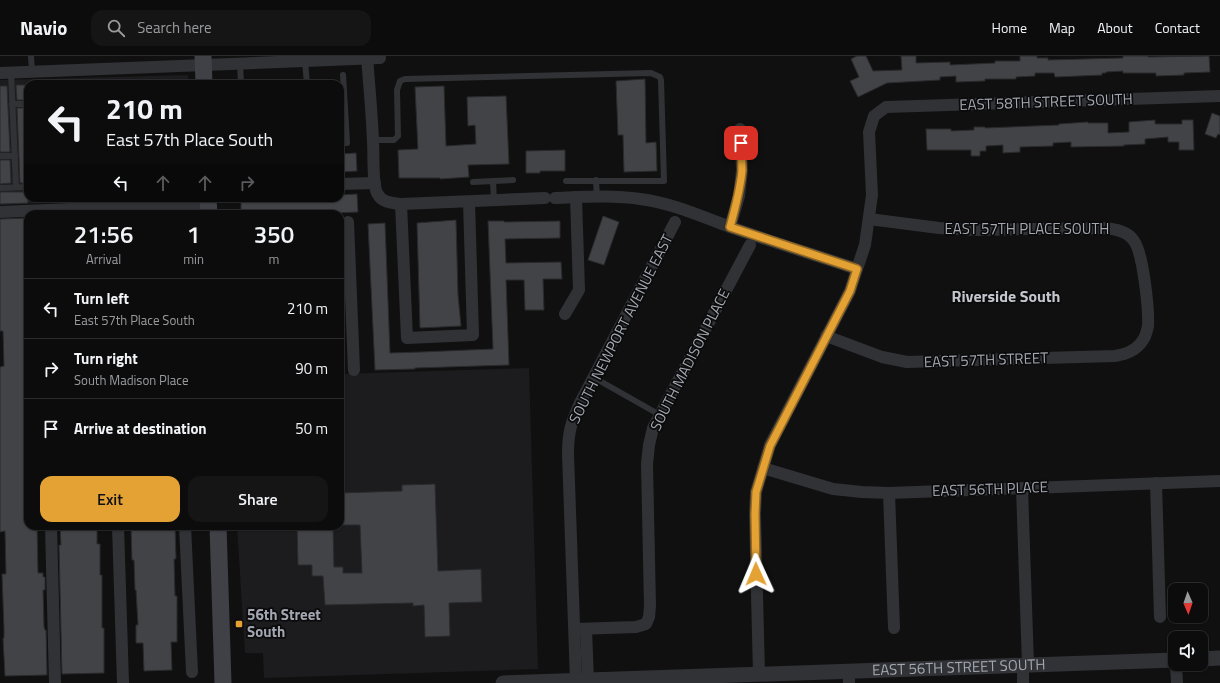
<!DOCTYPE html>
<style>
body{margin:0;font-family:"Titillium Web",sans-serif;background:#151516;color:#f1f3f6;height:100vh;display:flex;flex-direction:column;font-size:15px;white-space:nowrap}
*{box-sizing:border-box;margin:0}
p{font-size:13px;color:#9a9b9d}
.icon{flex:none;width:22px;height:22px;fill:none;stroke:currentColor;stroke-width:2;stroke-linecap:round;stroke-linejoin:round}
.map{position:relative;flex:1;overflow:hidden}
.drawer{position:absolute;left:24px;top:154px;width:320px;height:320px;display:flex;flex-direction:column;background:#0c0c0d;border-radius:12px;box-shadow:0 1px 3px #0004,0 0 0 1px #2c2c2e}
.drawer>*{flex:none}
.guide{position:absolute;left:24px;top:24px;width:320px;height:122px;border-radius:12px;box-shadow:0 1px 3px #0004,0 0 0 1px #2c2c2e;background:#0c0c0d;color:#f1f3f6;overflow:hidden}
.needle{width:26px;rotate:178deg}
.controls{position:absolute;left:1168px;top:527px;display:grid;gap:8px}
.controls a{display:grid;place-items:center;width:40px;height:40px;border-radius:8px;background:#0c0c0d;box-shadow:0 1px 3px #0004,0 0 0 1px #2c2c2e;font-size:20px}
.pin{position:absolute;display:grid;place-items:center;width:34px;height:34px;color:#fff;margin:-17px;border-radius:8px;box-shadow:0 2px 6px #0006}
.me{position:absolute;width:44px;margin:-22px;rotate:359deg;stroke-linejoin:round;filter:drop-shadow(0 0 3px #0008)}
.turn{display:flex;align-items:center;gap:14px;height:84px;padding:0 16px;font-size:18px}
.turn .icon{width:52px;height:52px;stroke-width:2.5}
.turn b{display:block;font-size:28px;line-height:34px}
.lanes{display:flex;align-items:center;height:38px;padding:0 16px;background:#0003;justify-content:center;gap:20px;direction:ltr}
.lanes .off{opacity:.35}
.eta{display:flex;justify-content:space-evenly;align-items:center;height:68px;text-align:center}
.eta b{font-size:24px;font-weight:600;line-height:28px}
.action{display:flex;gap:8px;margin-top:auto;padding:8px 16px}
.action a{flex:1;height:46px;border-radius:12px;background:#e4a235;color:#111;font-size:16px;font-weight:600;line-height:46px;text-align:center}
.action a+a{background:#151516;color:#f1f3f6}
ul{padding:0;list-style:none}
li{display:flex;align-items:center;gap:12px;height:60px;padding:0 16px;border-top:1px solid #2c2c2e}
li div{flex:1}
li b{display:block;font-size:15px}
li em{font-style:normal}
header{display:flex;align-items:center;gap:24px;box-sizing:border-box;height:56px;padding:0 20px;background:#0c0c0d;border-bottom:1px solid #2c2c2e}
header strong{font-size:19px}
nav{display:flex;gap:22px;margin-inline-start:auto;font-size:14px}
.search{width:280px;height:36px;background:#151516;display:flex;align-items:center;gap:10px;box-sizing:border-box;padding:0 14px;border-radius:12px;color:#9a9b9d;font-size:15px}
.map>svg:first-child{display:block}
</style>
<header>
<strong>Navio</strong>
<div class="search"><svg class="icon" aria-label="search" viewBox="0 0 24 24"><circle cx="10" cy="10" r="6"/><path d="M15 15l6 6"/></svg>Search here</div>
<nav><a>Home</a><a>Map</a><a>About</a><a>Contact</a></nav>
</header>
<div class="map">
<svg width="1220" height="627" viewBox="0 0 1220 627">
<rect width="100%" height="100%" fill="#101011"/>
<!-- built -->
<g fill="#1c1c1e">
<path d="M188,19V28H28V142H174L0,149V24Z"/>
<path d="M529,312L538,613L264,622L263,597H245L237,470H340V318Z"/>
</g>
<!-- building -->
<g fill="#414347" stroke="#2a2a2d">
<path d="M857,0H866L873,15L902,14L901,0H916V7L950,6V9L995,7V5H1020V0H1037V2H1048V4L1123,2V0H1148V1L1209,0L1210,16L1184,17V19L1156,20V17H1123V15L1106,16V17H1102V19L1055,21L1054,17H1035V20L1016,21V23H985V25L956,26V20L940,21V24L887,27L858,41L850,25L859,21L851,3Z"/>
<path d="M645,23L646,87L656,86L657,115L624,116L623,79H618L616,25Z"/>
<path d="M16,29H28V44H17Z"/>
<path d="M0,30H7L10,96H0Z"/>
<path d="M444,30L446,90L476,88L475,69L468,70L467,41L506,40L509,108L468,109L469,121L440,123V122H399L398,94L418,93L415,31Z"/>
<path d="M17,52H28V127H20Z"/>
<path d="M1212,57L1220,60V79L1218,78L1216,82L1205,78Z"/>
<path d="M1155,64V68H1182V64H1193L1194,94H1179V86H1168V81L1145,83V88L1124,89V90L1071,91V86L1053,87V90L1020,91V96L1003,97V89L986,90V95H980V100H971V94H927L926,73H951V75L974,74V71H985V72L1059,69V68L1088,66V67H1108V77L1129,76V66Z"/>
<path d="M565,94V115H540V117H526V95Z"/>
<path d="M356,97L357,115L340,116V98Z"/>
<path d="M0,104H10L11,127L0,128Z"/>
<path d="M0,136H28V147L0,148Z"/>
<path d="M357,138L358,156L304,158H241V142H340V139Z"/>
<path d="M603,160L619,166L604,209L588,204Z"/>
<path d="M28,162V470H37L38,517H43V521H45V534H43L44,571L45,574H46L47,619L5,620L3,582H4V573L2,518H6L5,475L0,476V311L4,310L3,275H0V163Z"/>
<path d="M456,164L458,239L461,270L420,272L417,167Z"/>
<path d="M488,165H504V166L560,165V182L505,183L506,207L561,206L562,223H543L544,254H525L524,224H506L509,309L415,312V313L375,314L368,168L385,167L390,297L421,296L493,293Z"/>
<path d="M435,428L438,515L481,513L482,546L449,547L450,580L425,581L424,549L413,550V547L325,549L323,520H312V509H298L297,470H333L334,511H343V517H362L360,469H340V437L402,435V429Z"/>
<path d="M60,470H97V488H100V519H102V572H104V617L62,618L59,489H61Z"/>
<path d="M131,470H175L176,503H174L175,540H177V586H171L172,614L144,615L143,587H136V569H138L136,534H135L134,504H132Z"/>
</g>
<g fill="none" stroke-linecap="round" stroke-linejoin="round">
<!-- service -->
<g stroke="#313236" stroke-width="6">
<path d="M31,0L32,16"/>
<path d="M305,5L307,28"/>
<path d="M240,7L241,28"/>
<path d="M11,16L16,131"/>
<path d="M139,26V28"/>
<path d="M12,48H28"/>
<path d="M373,84H394L398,80L397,34L400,25L405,23L651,17L660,21L661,24L664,125H566"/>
<path d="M340,87H347L343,19"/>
<path d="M0,100H15"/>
<path d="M596,124L597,141"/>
<path d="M493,125L494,145"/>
<path d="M473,126L513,124"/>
<path d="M0,132L28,131"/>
<path d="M593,321L660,359"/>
</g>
<!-- minor -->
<g stroke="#313236" stroke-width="12">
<path d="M367,0C369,29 372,57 373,86C374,98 372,127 377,137C382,147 392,147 401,148L545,142"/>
<path d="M0,17L380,2"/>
<path d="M340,128L375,127"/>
<path d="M555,142C583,141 612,139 640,143C672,147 700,160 730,171C772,186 815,199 857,213"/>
<path d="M401,148L407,282L473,279L469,146"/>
<path d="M0,156L208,147"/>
<path d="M348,166L354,314"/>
<path d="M730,171L739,140L742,114L740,73"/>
<path d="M565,258L579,234L576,141"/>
<path d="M826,280L882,301L907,306L1115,300C1126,298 1136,295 1143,284C1146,280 1147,274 1148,270C1149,253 1143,197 1134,185C1128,175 1115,173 1104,172L975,174L939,172L869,163"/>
<path d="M763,412L833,433L862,436L889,437L1220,425"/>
<path d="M1156,427L1160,561"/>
<path d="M1022,432L1028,609"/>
<path d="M889,437L894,572"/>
<path d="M51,470L55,627"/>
<path d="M118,470L123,627"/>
<path d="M185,470L192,616"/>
<path d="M575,573L636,571L646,568L649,561L650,550L647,408L649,389L653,372L750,189"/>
<path d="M586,573L588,625"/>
<path d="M1176,608L1177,627"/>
<path d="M1023,609V627"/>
<path d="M849,615V627"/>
<path d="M759,618L755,458L756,436L770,389L850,235L857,213L865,189L872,139L869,76L874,60L886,51L1220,40"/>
<path d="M576,625L568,398C568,376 571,367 580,347L675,166"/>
</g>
<!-- tertiary -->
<g stroke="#313236" stroke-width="15">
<path d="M1201,603L1220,602"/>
<path id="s1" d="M503,627L1175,604"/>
</g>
<!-- secondary -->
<g stroke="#3f4146" stroke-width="17">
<path d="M203,0L204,28"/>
<path d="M208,142L209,158"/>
<path d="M218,470L223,627"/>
</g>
</g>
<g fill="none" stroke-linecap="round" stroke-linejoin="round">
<!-- route casing -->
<g stroke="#946922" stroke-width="10">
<path id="route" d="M741,87C741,96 742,106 742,115C740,135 735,153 730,171L857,213L850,235L770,390L756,436L755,458L756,518"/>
</g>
<!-- route -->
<use href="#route" stroke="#e4a235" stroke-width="7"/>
</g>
<!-- markers -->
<rect fill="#e4a235" stroke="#0b0b0c" stroke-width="1.5" x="235" y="564" width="8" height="8" rx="2"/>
<g text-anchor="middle" stroke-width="3.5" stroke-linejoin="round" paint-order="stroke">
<!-- street labels -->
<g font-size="15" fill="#a2a7b1" stroke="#0b0b0c">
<text transform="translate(1046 46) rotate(-2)" y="5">EAST 58TH STREET SOUTH</text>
<text x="1027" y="178">EAST 57TH PLACE SOUTH</text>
<text transform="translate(621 273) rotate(-63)" y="5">SOUTH NEWPORT AVENUE EAST</text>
<text transform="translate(690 304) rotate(-63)" y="5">SOUTH MADISON PLACE</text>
<text transform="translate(986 304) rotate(-2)" y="5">EAST 57TH STREET</text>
<text transform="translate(990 433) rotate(-2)" y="5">EAST 56TH PLACE</text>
<text dy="5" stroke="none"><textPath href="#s1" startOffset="456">EAST 56TH STREET SOUTH</textPath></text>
</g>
<!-- poi labels -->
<g font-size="15" font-weight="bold" fill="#a2a7b1" stroke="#0b0b0c" text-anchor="start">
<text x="247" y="564">56th Street<tspan x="247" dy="17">South</tspan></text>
</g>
<!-- neighbourhood labels -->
<g font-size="16" font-weight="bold" fill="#c3c6cd" stroke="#0b0b0c">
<text x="1006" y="246">Riverside South</text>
</g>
</g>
</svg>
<div class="controls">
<a><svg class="needle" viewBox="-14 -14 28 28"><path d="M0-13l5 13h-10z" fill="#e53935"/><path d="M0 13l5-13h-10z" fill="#9a9b9d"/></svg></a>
<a><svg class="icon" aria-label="sound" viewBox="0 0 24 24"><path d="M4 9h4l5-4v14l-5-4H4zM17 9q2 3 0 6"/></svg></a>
</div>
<div class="pin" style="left:741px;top:87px;background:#d93025"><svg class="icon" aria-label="arrive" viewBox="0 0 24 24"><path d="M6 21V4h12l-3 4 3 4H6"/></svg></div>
<svg class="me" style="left:756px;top:518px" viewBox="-20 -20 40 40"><path d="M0-17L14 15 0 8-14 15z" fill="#e4a235" stroke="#fff" stroke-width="4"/></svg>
<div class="guide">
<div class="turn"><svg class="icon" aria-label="left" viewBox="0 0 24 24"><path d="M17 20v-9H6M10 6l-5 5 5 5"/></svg><div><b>210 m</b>East 57th Place South</div></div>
<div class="lanes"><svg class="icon" aria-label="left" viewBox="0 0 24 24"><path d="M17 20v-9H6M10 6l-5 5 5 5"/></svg><svg class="icon off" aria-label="ahead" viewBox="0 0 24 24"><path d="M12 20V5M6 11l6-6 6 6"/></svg><svg class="icon off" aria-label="ahead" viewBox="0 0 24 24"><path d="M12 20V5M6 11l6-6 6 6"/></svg><svg class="icon off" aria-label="right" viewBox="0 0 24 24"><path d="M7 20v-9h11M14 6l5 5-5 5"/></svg></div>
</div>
<section class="drawer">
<div class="eta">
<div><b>21:56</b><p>Arrival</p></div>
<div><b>1</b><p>min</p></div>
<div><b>350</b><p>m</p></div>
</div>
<ul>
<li><svg class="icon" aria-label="left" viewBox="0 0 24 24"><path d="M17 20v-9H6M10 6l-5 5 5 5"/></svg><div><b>Turn left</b><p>East 57th Place South</p></div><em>210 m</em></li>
<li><svg class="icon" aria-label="right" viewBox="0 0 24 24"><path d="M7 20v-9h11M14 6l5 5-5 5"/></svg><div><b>Turn right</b><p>South Madison Place</p></div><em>90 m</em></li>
<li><svg class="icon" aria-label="arrive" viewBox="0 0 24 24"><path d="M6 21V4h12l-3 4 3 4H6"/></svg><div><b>Arrive at destination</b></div><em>50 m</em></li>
</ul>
<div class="action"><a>Exit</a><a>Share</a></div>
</section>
</div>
